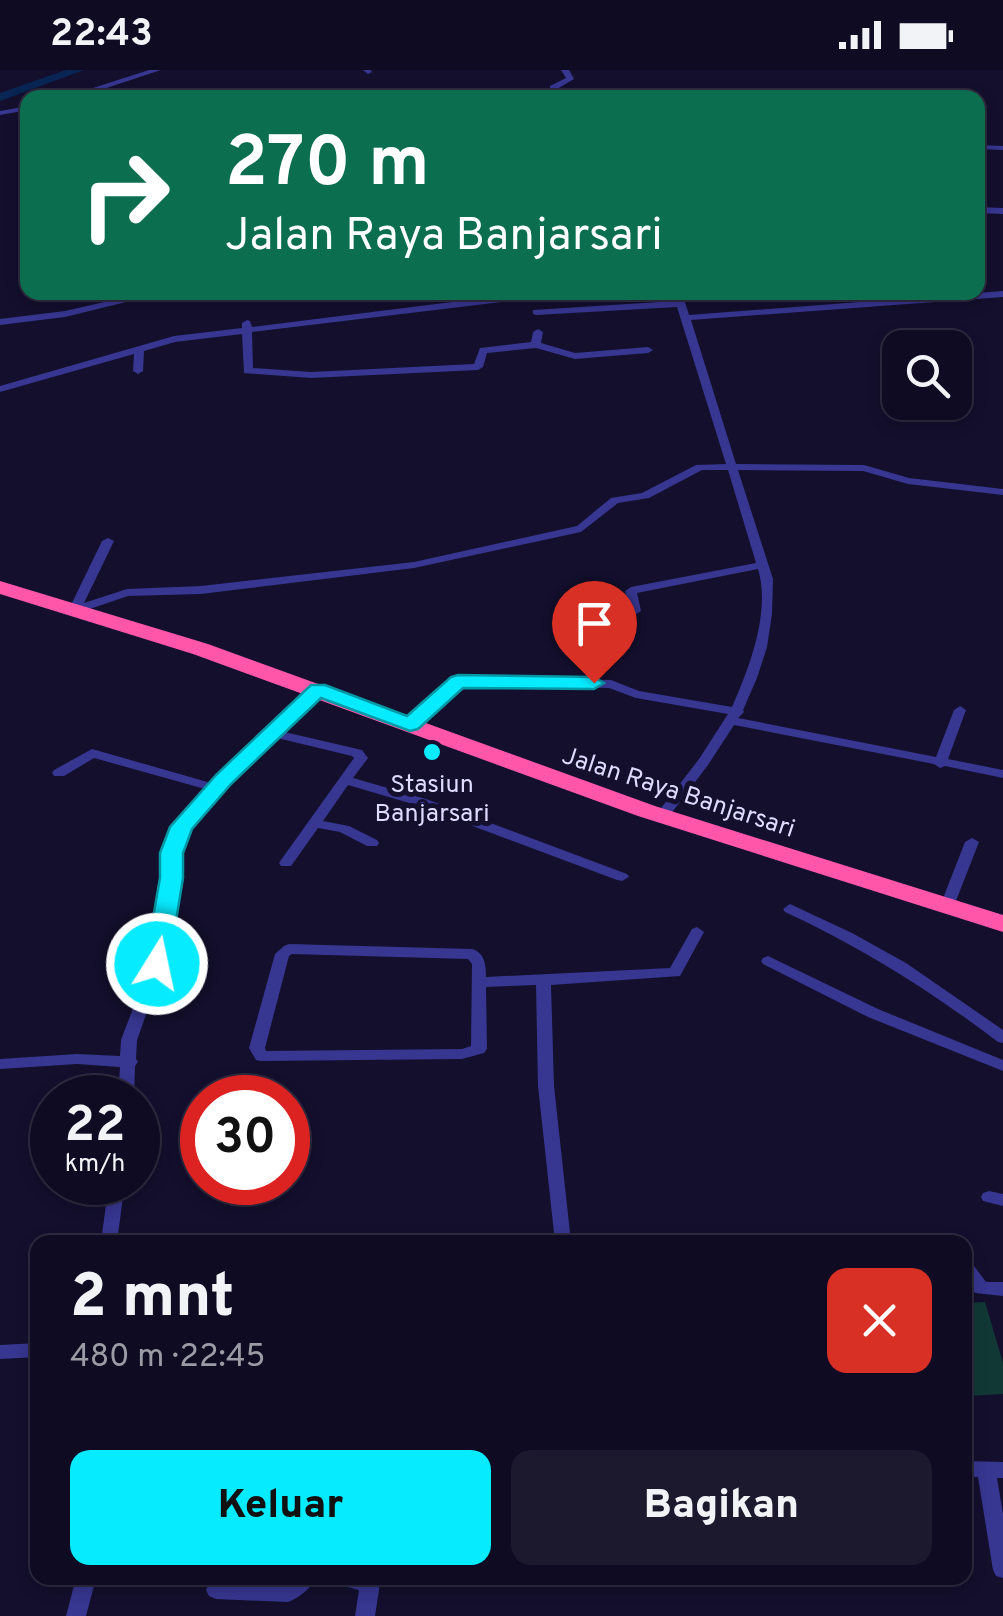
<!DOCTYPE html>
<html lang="id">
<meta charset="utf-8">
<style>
body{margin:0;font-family:Overpass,sans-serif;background:#1c192f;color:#f1f3f6;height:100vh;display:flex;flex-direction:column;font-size:38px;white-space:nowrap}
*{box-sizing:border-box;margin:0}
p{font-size:32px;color:#9b9ba5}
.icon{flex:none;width:55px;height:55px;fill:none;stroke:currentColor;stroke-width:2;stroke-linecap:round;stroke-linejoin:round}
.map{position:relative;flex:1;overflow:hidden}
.drawer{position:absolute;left:30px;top:1165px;width:942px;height:350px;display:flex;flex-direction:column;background:#0e0b22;border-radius:20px;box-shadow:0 5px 15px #0003,0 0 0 2px #2e2b40}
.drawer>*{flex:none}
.top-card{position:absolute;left:20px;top:20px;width:965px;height:210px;border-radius:20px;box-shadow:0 5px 15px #0003,0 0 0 2px #2e2b40;background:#0b6e4f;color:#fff;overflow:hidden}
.tools{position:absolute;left:882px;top:260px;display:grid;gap:20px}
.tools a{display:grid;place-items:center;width:90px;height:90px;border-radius:20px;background:#0e0b22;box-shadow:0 5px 15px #0003,0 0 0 2px #2e2b40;font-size:50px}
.speed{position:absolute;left:30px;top:1005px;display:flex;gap:20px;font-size:50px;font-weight:700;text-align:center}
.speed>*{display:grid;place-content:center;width:130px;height:130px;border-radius:50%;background:#0e0b22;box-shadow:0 5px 15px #0003,0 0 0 2px #2e2b40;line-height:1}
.speed small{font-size:25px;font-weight:400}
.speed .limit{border:15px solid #d22;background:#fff;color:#111}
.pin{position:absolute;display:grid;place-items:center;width:85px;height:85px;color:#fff;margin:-102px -42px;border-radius:50% 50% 50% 0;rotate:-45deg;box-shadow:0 0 10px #0007}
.pin .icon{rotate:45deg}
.me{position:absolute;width:110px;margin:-55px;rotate:10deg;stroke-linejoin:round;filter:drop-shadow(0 0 8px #0008)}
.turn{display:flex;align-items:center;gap:35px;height:210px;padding:0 40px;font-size:45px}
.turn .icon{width:130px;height:130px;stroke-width:2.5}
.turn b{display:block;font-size:70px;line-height:85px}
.round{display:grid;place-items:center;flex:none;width:105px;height:105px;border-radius:20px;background:#1c192f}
.overview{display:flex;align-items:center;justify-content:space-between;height:170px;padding:0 40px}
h1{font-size:60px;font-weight:800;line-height:75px}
.cta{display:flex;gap:20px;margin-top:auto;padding:20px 40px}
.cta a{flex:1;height:115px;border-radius:20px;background:#07ebff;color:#111;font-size:40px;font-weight:800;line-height:115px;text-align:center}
.cta a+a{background:#1c192f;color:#f1f3f6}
.status{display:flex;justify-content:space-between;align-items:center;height:70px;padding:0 50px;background:#0e0b22;direction:ltr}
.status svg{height:28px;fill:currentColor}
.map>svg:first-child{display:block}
</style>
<div class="status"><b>22:43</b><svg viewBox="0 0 49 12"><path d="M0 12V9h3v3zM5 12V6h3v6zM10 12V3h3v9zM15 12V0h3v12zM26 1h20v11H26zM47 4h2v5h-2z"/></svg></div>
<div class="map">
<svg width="1003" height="1546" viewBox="0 0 1003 1546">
<rect width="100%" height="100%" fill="#130f2d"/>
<!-- green -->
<path fill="#113835" d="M985,1232L1003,1293V1324L965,1326V1233Z"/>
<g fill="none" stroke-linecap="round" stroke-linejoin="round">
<!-- river -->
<path fill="#082553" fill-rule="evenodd" d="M66,0H84L0,31V23Z"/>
<!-- street -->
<g fill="#373690" fill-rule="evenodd">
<path d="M149,0H161L76,28H62Z"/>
<path d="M363,0H371L372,2L368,4Z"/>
<path d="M561,0H569L574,9L557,19L558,28H550V16L566,8Z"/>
<path d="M28,36V40L0,45V41Z"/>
<path d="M978,75L1003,76V80L978,79Z"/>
<path d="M978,137L1003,138V144L978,143Z"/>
<path d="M1003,221V227L691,250L736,394L864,395L909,408L1003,419V425L908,414L863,401L738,400L773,509L772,544L767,577L757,608L743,640L744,642L738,648L936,687L954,640L960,636L966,640L948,689L1003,700V708L945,696L940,698L934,694L734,655L708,695L667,749L662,750L655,746L699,689L728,644L636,628L609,618L464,615L415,658H405L404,655L405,652L457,608L461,607L611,610L639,621L732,637C749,599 771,542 758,499L637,523L641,541L635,545L629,541L625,521L631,517L756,493L728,400H702L649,428L618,433L581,462L414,498L201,524L128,526L81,542L70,537L102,471L108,468L114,471L84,533L127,519L201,516L414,492L577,456L611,428L642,423L696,395L726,394L677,237L536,245L533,244V240L675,231L672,222H682L689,245Z"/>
<path d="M148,222H167L65,247L0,255V249L65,241Z"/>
<path d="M533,222H564L560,225L252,262L253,298L311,302L474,294L480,278L531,272L533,262L538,259L543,262L541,273L575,283L648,277L653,280L648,283L575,289L536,278L487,283L483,297L478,300L311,308L244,303L242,264L175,272L144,281L143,301L138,304L133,301L134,284L0,322V316L174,266L242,258V253L247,250L250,251L252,257Z"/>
<path d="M318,615L322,616L324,619L322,622L280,661L362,680L368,688L353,708L426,729L627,804L629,807L622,811L617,810L416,735L348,715L323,751L349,756L377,770L379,773L377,776H367L340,762L318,758L291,796H281L279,793L281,790L354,688L352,686L273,667L207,733L181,771L164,894L137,970L136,989L138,992L135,996L134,1028H118L120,997L77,994L0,999V989L77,984L120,986L121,970L150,894L167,771L182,748L205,719L94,688L64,706H54L52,703L54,700L92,679L211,713L314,616Z"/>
<path d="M972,768L979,772L954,836L952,839H942L940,836L965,772Z"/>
<path d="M790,834L852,863L906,893L1003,960V973L998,972C931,921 861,877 785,842L783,839Z"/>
<path d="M697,857L704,862L680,906L551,915L554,1016L571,1172H555L538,1016L536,915L486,917L487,979L484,983L462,989L261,991L256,990L249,978L275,884L284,876L289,874L472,879C485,883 486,895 486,907L670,898L692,859ZM292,884L468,889L472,894L471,976L462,979L266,981L265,978L289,886Z"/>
<path d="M768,886L878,939L1003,990V1001L868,947L763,894L761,891L763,888Z"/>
<path d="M109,1112H125L117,1172H101Z"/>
<path d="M989,1121L1003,1124V1136L983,1131L981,1127L983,1123Z"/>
<path d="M901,1166H948L954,1167L956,1172H893L895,1167Z"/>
<path d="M965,1190L971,1192L986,1212H1003V1226L975,1223L965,1210Z"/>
<path d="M38,1273V1287L0,1289V1275Z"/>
<path d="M965,1391L1003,1392V1408H997L1003,1444V1508L996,1506L993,1500L978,1407H965Z"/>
<path d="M76,1508H96L86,1546H66Z"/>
<path d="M292,1508H316C311,1518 299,1528 288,1532L216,1529L209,1526L206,1520L209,1514L216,1511L284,1514Z"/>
<path d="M333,1508H377L380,1513L375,1546H355L359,1520L336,1514Z"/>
</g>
<!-- highway -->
<path fill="#ff56aa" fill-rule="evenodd" d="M0,511L208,574L655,736L1003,845V862L638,746L193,584L0,524Z"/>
</g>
<!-- route -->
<path fill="#07ebff" stroke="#0599a6" stroke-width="2.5" d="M458,605L594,607L604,613L594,619L463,618L418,659L410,661L321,628L231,714L192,759L183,783V808L169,894L166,899H148L145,894L160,808V783L170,757L216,705L311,615H325L407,646L451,607Z"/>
<!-- markers -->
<circle fill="#07ebff" stroke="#130f2d" stroke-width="4" cx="432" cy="682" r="10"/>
<g text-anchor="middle" stroke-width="10" stroke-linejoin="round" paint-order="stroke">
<!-- poi labels -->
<g font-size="25" fill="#dedbff" stroke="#130f2d">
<text x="432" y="722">Stasiun<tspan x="432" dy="29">Banjarsari</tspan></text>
</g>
<!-- street labels -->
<g font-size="25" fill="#dedbff" stroke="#130f2d">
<text transform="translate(679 721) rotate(18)" y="9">Jalan Raya Banjarsari</text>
</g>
</g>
</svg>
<div class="tools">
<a><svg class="icon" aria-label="search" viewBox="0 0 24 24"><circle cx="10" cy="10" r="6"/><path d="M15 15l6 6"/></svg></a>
</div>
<div class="speed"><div>22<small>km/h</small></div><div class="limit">30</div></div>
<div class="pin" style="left:594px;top:613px;background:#d93025"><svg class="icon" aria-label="arrive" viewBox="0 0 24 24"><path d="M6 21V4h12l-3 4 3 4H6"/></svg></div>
<svg class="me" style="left:157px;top:894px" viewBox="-20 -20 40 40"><circle r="17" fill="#07ebff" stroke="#fff" stroke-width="3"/><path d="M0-11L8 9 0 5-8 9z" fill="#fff"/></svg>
<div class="top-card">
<div class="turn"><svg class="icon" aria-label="right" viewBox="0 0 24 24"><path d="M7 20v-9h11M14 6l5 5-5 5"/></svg><div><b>270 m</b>Jalan Raya Banjarsari</div></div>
</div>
<section class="drawer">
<div class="overview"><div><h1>2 mnt</h1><p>480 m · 22:45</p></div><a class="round" style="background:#d93025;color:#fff"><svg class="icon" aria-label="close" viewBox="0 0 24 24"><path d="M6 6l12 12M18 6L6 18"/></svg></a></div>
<div class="cta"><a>Keluar</a><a>Bagikan</a></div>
</section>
</div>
